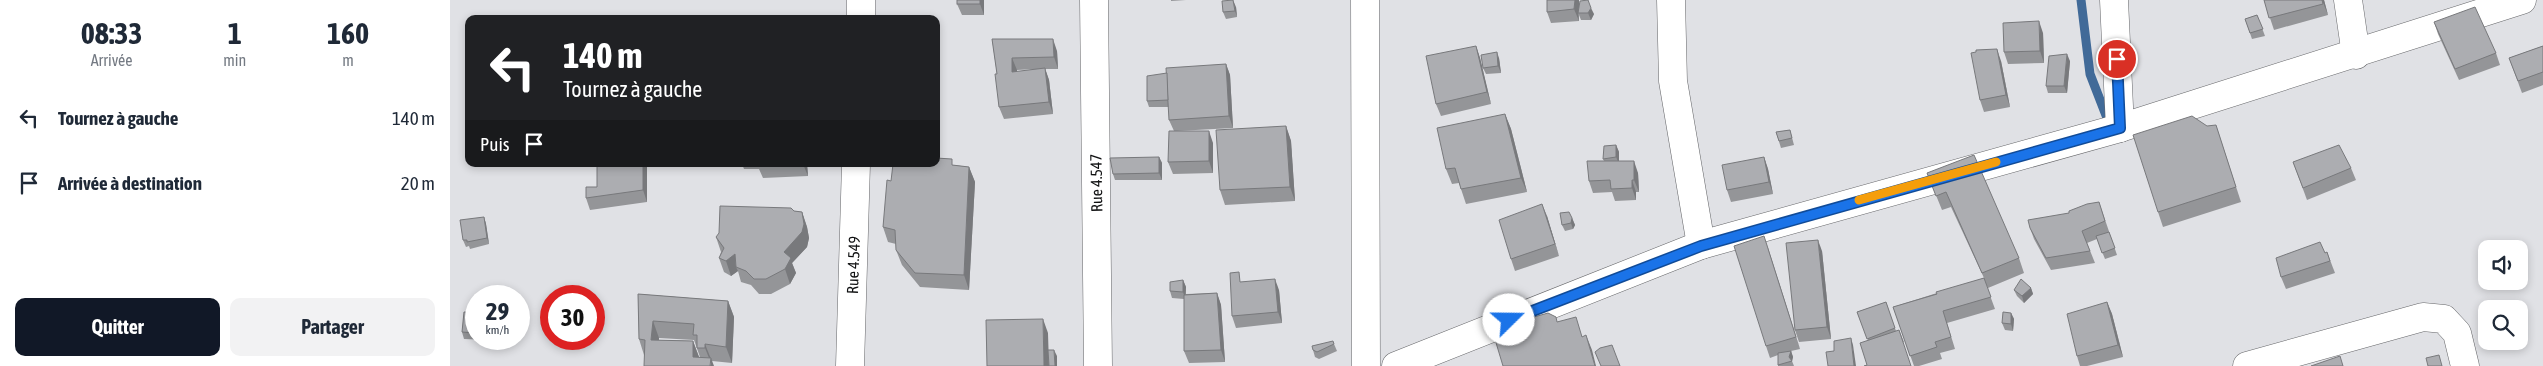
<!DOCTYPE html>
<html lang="fr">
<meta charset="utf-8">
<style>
body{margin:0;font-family:"Asap Condensed",sans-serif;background:#f2f2f3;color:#1f2937;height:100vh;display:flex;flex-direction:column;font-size:19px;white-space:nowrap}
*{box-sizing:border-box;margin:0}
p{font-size:16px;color:#747a83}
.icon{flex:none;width:28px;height:28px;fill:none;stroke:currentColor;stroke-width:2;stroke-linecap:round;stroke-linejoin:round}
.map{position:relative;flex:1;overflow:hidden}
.panel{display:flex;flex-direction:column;background:#fff;width:450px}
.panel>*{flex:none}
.hud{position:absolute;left:15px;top:15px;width:475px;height:152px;border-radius:10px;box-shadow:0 2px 8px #0003;background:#202124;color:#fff;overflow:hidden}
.fabs{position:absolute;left:2028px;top:240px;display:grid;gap:10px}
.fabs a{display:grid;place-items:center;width:50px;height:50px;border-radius:10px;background:#fff;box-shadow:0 2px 8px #0003;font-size:25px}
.speed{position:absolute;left:15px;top:285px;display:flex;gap:10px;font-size:25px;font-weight:700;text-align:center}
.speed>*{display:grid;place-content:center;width:65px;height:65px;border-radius:50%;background:#fff;box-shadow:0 2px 8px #0003;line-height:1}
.speed small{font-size:12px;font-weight:400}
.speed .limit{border:8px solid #d22;background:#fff;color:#111}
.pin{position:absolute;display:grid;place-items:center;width:42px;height:42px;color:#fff;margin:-21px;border:2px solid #fff;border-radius:50%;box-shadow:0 1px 5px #0007}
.me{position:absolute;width:55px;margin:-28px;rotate:68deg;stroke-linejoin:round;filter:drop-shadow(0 0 4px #0008)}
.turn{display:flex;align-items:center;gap:18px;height:105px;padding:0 15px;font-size:22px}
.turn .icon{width:65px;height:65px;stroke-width:2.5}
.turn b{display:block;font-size:35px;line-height:42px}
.then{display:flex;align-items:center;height:48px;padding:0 15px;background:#0003;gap:10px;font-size:19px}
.eta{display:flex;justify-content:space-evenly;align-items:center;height:85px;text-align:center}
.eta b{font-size:30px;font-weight:700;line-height:35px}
.cta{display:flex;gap:10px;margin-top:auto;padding:10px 15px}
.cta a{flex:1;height:58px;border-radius:10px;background:#111827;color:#fff;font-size:20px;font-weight:700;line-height:58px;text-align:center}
.cta a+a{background:#f2f2f3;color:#1f2937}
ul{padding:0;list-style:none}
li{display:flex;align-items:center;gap:15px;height:65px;padding:0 15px}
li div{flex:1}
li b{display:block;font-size:19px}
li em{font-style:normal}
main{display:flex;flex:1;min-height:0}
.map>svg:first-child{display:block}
</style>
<main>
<section class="panel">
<div class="eta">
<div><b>08:33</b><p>Arrivée</p></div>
<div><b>1</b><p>min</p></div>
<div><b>160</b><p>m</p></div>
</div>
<ul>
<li><svg class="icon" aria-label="left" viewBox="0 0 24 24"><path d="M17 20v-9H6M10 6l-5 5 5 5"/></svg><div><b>Tournez à gauche</b></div><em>140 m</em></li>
<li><svg class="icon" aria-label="arrive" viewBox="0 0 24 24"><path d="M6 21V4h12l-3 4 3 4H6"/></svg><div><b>Arrivée à destination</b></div><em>20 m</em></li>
</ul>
<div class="cta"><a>Quitter</a><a>Partager</a></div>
</section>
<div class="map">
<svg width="2093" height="366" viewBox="0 0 2093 366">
<rect width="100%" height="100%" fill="#e0e1e5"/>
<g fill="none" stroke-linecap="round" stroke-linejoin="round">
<!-- stream -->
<path stroke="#416a98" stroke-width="9" d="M1631,0L1640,74L1659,123"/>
<!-- minor casing -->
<g stroke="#66676a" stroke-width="29">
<g id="minor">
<path d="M644,0L648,366"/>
<path d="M915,0L916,366"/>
<path d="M1221,0L1223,81L1251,245"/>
<path d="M1664,0L1670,128"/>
<path d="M1898,0L1906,55"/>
<path d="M411,19V0"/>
<path d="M400,366L406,164"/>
<path d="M946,366L1251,245L1670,128L2072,0"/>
<path d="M1797,366L1973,317L1994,319L2007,333L2015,366"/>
</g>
</g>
<!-- minor -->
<use href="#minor" stroke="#fff" stroke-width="28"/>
</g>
<!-- wall -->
<g fill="#949598" fill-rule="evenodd">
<path d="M534,0V15H512L507,4Z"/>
<path d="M721,0H736L721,1Z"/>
<path d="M1097,0H1129V8L1144,14L1141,20H1131L1129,15V21L1101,23L1097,12Z"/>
<path d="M1814,0H1874L1878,15L1824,30Z"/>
<path d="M786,7L787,17L776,19L773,12Z"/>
<path d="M1807,15L1815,36L1802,39L1795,19Z"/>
<path d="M1984,22L2046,53L2050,65L2009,80L1988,34Z"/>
<path d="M1593,33L1594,63L1558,64L1554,52Z"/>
<path d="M542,39L607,51L608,69H595L599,80L603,114L554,119L549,107L547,74ZM585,69L567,72V70Z"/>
<path d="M1026,46L1030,58L1041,104L991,116L986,104Z"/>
<path d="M2093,46V85L2072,93L2059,58Z"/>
<path d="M1049,58L1051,73L1036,74L1033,68Z"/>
<path d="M1551,61L1560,107L1534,112L1530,100Z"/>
<path d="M1620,61L1617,93H1598L1596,86Z"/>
<path d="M776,64L780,75L783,128L727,131L763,143V173L723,174L718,162L724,131L719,120V107H699L697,101L717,73Z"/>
<path d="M1055,114L1061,129L1077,192L1016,204L1009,183L1002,184L996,169Z"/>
<path d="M1766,125L1791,202L1713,227L1708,212Z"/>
<path d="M836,126L841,141L845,201L775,205L770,190Z"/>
<path d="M1340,130L1344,145L1331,148L1326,132Z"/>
<path d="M1166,145L1169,152V161L1188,173L1189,192H1186V200L1165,201L1162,192L1143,193L1139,181L1154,161L1153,159Z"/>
<path d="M709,157L712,163V180H665L663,174Z"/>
<path d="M1314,157L1318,169L1323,194L1281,202L1277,190Z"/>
<path d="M1843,162L1901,168L1906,180L1857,200Z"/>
<path d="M193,164H197V202L140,210L136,198L147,187Z"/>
<path d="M292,164H357L358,176L313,178L309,169H294Z"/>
<path d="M504,165L519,167L525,182L519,290L470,287L452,265L446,250V244L438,242L433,227L441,181Z"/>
<path d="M1477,173L1569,258L1574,273L1538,288L1535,282L1545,309L1497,323L1505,349L1490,353L1492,359L1469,366H1464L1443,307L1534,278L1501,207L1492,210Z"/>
<path d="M1649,202L1667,255L1655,259L1647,239L1637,243L1645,263L1601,270L1584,239L1580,228Z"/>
<path d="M344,211L352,212L357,227L359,238L357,247L342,263L346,273L340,284L321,294H309L301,285L291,282L288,271L281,276L274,272L269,258L271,252L266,237Z"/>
<path d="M1097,216L1109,256L1065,271L1061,259Z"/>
<path d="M34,217L36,224L39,244L20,249L19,246L16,247L13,240Z"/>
<path d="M1122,218L1125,225L1123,229L1115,231L1112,225Z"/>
<path d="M1318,248L1350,349L1341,351L1343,357L1342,361L1344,366H1328V355L1320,358L1316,346Z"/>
<path d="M1372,251L1381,339L1349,342L1345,330Z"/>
<path d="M1877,252L1885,273L1836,289L1831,277Z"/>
<path d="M733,280L736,287V294L767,293L771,305L775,362L739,363L734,351V299L722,298L720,291Z"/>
<path d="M1581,288L1583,294L1574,303L1567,296L1564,290Z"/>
<path d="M829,290L832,323L786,328L782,316Z"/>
<path d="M188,294L278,301L284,317L282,363L262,361L194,355L189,339ZM209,338L244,340L250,357H249L243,341L209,340Z"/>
<path d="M1436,302L1446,331L1449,330L1454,342L1417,365L1418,340L1407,312Z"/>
<path d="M1657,302L1662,314L1673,357L1637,366H1630L1627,356Z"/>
<path d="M26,312V339H39V340L14,339L12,332Z"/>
<path d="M1561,313L1564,319L1563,331L1555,330L1552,323Z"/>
<path d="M884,344L887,351L869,359L865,357L863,350Z"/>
</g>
<!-- shaded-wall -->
<g fill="#78797c">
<path d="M530,0H534V15L530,4Z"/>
<path d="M783,0L786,7L787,17L785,11Z"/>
<path d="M1125,0H1129V13H1128L1129,21L1124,9Z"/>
<path d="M1872,0H1874L1878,15Z"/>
<path d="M1141,8L1144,14L1141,20L1138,13Z"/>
<path d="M1589,21L1593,33L1594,63L1590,51Z"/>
<path d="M603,39L607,51L608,69L604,57Z"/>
<path d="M1026,46L1030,58L1041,104L1037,92Z"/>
<path d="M1547,49L1551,61L1560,107L1556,95Z"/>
<path d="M1047,52L1049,58L1051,73L1048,66Z"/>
<path d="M1617,54L1620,61L1617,93L1614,86Z"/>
<path d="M562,58L567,70L566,84L562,72Z"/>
<path d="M776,64L780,75L783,128L779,116Z"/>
<path d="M595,68L599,80L603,114L599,102Z"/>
<path d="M1055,114L1061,129L1077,192L1071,178Z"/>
<path d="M836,126L841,141L845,201L840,187Z"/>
<path d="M759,131L763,143V173L759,161Z"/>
<path d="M1166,145L1169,152V164L1166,157Z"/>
<path d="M709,157L712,163V180L709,173Z"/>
<path d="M1314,157L1318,169L1323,194L1319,182Z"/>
<path d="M1184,161L1188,173L1189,192L1184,180Z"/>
<path d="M193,164H197V202L193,190Z"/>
<path d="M353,164H357L358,176Z"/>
<path d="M519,167L525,182L519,290L514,275Z"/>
<path d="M1182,180L1186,192V200L1182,188Z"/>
<path d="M1092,204L1097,216L1109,256L1105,244Z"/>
<path d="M352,212L357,227L359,238L357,247L342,263L346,273L340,284L335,269L334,252Z"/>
<path d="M34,217L36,224L39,244L37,238Z"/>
<path d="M1122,218L1125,225L1123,229L1121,223Z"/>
<path d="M1314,236L1318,248L1350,349L1346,337Z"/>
<path d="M1368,240L1372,251L1381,339L1377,327Z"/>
<path d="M285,254L286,267L288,271L281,276L276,261Z"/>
<path d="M825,279L829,290L832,323L828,312Z"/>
<path d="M733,280L736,287L735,299L733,292Z"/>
<path d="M1581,288L1583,294L1574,303L1572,296Z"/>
<path d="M767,293L771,305L775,362L771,350Z"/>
<path d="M278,301L284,317L282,363L276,347Z"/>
<path d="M1657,302L1662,314L1673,357L1668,345Z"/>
<path d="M1561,313L1564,319L1563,331L1561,324Z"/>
<path d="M593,319L598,333L599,366H594Z"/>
<path d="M203,321L209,338L207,356L201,340Z"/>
<path d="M1136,335L1142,350L1146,366H1145Z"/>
<path d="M1401,338L1403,345L1406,366H1404Z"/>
<path d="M243,341L249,357H243Z"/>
<path d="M255,344L261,359V358L264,366H260L261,363L255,348Z"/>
<path d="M604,350L607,356V366H605Z"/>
<path d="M1341,351L1343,357L1342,361L1339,357Z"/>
</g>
<!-- building -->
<g fill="#acadb1" stroke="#78797c">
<rect x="507" y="0" width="23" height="4"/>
<path d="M783,0L785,11L773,12L772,1Z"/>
<path d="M1097,0H1125L1124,9L1097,12Z"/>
<path d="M1138,0L1141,8L1138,13H1128L1130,1Z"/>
<path d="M1814,0H1872L1873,4L1819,18Z"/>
<path d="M2025,7L2046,53L2005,69L1984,22Z"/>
<path d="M1807,15L1813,29L1800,33L1795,19Z"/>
<path d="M1589,21L1590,51L1554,52L1553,23Z"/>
<path d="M542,39H603L604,57L562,58V72L595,68L599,102L549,107L545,74H547Z"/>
<path d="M1026,46L1037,92L986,104L976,56Z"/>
<path d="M2093,46V72L2068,81L2059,58Z"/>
<path d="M1547,49L1556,95L1530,100L1521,53L1526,52V50Z"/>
<path d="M1047,52L1048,66L1033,68L1031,55Z"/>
<path d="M1617,54L1614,86H1596L1599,56Z"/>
<path d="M776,64L779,116L719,120L716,68Z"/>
<path d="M717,73L718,100L697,101V76Z"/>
<path d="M1055,114L1071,178L1011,189L1005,168L996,169L987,128Z"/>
<path d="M1742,116L1757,126L1766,125L1786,187L1708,212L1683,135Z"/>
<path d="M836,126L840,187L770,190L766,130Z"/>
<path d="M1340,130L1342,138L1329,141L1326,132Z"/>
<path d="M719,131H759V161L718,162Z"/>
<path d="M1166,145V157L1153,159L1154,146Z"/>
<path d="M1889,145L1901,168L1853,188L1843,162Z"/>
<path d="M1524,155L1569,258L1532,273L1496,192L1486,196L1477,173Z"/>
<path d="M709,157V173L663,174L660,158Z"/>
<path d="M1314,157L1319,182L1277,190L1272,165Z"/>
<path d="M486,158L502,159V165L519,167L514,275L465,273L446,250L445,230L433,227L437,180L441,181L443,164H486Z"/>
<path d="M1137,161H1184V180H1182V188L1161,189L1160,180L1139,181Z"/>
<path d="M147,164H193V190L136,198V187H147Z"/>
<path d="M1649,202L1655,221L1632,231L1640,251L1596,258L1580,228L1578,220L1619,213V211L1637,204Z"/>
<path d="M1092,204L1105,244L1061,259L1049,220Z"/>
<path d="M270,206L341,208L344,211L352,212L354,224L352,232L334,252L341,258L335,269L316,279H304L296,271L286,267L285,254L276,261L269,258L274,248L266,237L269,233Z"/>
<path d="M1119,212L1122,218L1121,223L1112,225L1110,213Z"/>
<path d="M34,217L37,238L17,242V240H13L10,220Z"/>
<path d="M1659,232L1665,248L1652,253L1646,236Z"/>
<path d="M1314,236L1346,337L1316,346L1284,246Z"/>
<path d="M1368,240L1377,327L1345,330L1336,243Z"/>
<path d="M1870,242L1875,253L1877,252L1880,261L1831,277L1826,258Z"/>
<path d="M789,272L790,282L825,279L828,312L782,316L780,273Z"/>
<path d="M1534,278L1541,297L1493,311L1501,337L1485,342L1487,347L1460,356L1443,307L1487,294L1486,292Z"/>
<path d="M1571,279L1581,288L1572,296L1564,290Z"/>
<path d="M733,280V292L720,291V282Z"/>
<path d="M767,293L771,350L734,351V295Z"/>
<path d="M188,294L278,301L276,347L255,344V348H247V335H243L244,324L203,321L201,340L243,341V357L261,358L260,366H194L195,340L189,339Z"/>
<path d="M1436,302L1445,328L1417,339L1407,312Z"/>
<path d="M1657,302L1668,345L1627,356L1617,314Z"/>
<path d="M14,312H26V333L12,332Z"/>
<path d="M1553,312L1561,313V324L1552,323Z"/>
<path d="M1098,313L1106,317L1107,322L1126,317L1132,337L1136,335L1145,366H1053L1044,336L1071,328L1077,319Z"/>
<path d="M593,319L594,366H537L536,320Z"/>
<path d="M1449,330L1461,366H1414L1417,365L1410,343Z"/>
<path d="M1401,338L1404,366H1378L1376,352L1384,351V341Z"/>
<path d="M883,341L884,344L867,352L863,350L862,346Z"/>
<path d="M1162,345L1170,366H1151L1145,352L1150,348Z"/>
<path d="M598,350H604L605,366H599Z"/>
<path d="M1341,351L1339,357L1342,361L1328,365V353Z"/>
<path d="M1989,355L1992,366H1978L1976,358Z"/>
<path d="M1890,356L1893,366H1861Z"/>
</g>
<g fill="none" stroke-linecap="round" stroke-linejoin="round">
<!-- route casing -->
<g stroke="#114b97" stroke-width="12">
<path id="route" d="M1059,320L1251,246L1670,128L1667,59"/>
</g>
<!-- route -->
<use href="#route" stroke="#1a73e8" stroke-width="9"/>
<!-- slow -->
<path stroke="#f59e0b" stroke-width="9" d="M1409,200L1546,162"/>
</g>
<g text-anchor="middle" stroke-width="4.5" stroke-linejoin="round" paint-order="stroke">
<!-- street labels -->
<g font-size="16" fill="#101112" stroke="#fff">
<text transform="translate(646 183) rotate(-91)" y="6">Rue 4.547</text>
<text transform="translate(403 265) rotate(-88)" y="6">Rue 4.549</text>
</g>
</g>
</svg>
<div class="fabs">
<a><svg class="icon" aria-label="sound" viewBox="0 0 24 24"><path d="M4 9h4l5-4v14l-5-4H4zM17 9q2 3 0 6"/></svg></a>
<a><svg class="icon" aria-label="search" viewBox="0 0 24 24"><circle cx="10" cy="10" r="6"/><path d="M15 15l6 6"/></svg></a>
</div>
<div class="speed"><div>29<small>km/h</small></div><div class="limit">30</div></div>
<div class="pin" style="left:1667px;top:59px;background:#d93025"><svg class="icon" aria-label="arrive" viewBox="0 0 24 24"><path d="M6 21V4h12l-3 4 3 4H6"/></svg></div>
<svg class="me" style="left:1059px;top:320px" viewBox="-20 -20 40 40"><circle r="19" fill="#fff"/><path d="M0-13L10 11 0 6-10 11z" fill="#1a73e8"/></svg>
<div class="hud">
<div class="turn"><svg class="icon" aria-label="left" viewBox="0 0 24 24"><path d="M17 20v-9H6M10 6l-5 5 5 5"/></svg><div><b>140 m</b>Tournez à gauche</div></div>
<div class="then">Puis<svg class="icon" aria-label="arrive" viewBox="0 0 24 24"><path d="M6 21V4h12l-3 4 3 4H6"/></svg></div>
</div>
</div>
</main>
